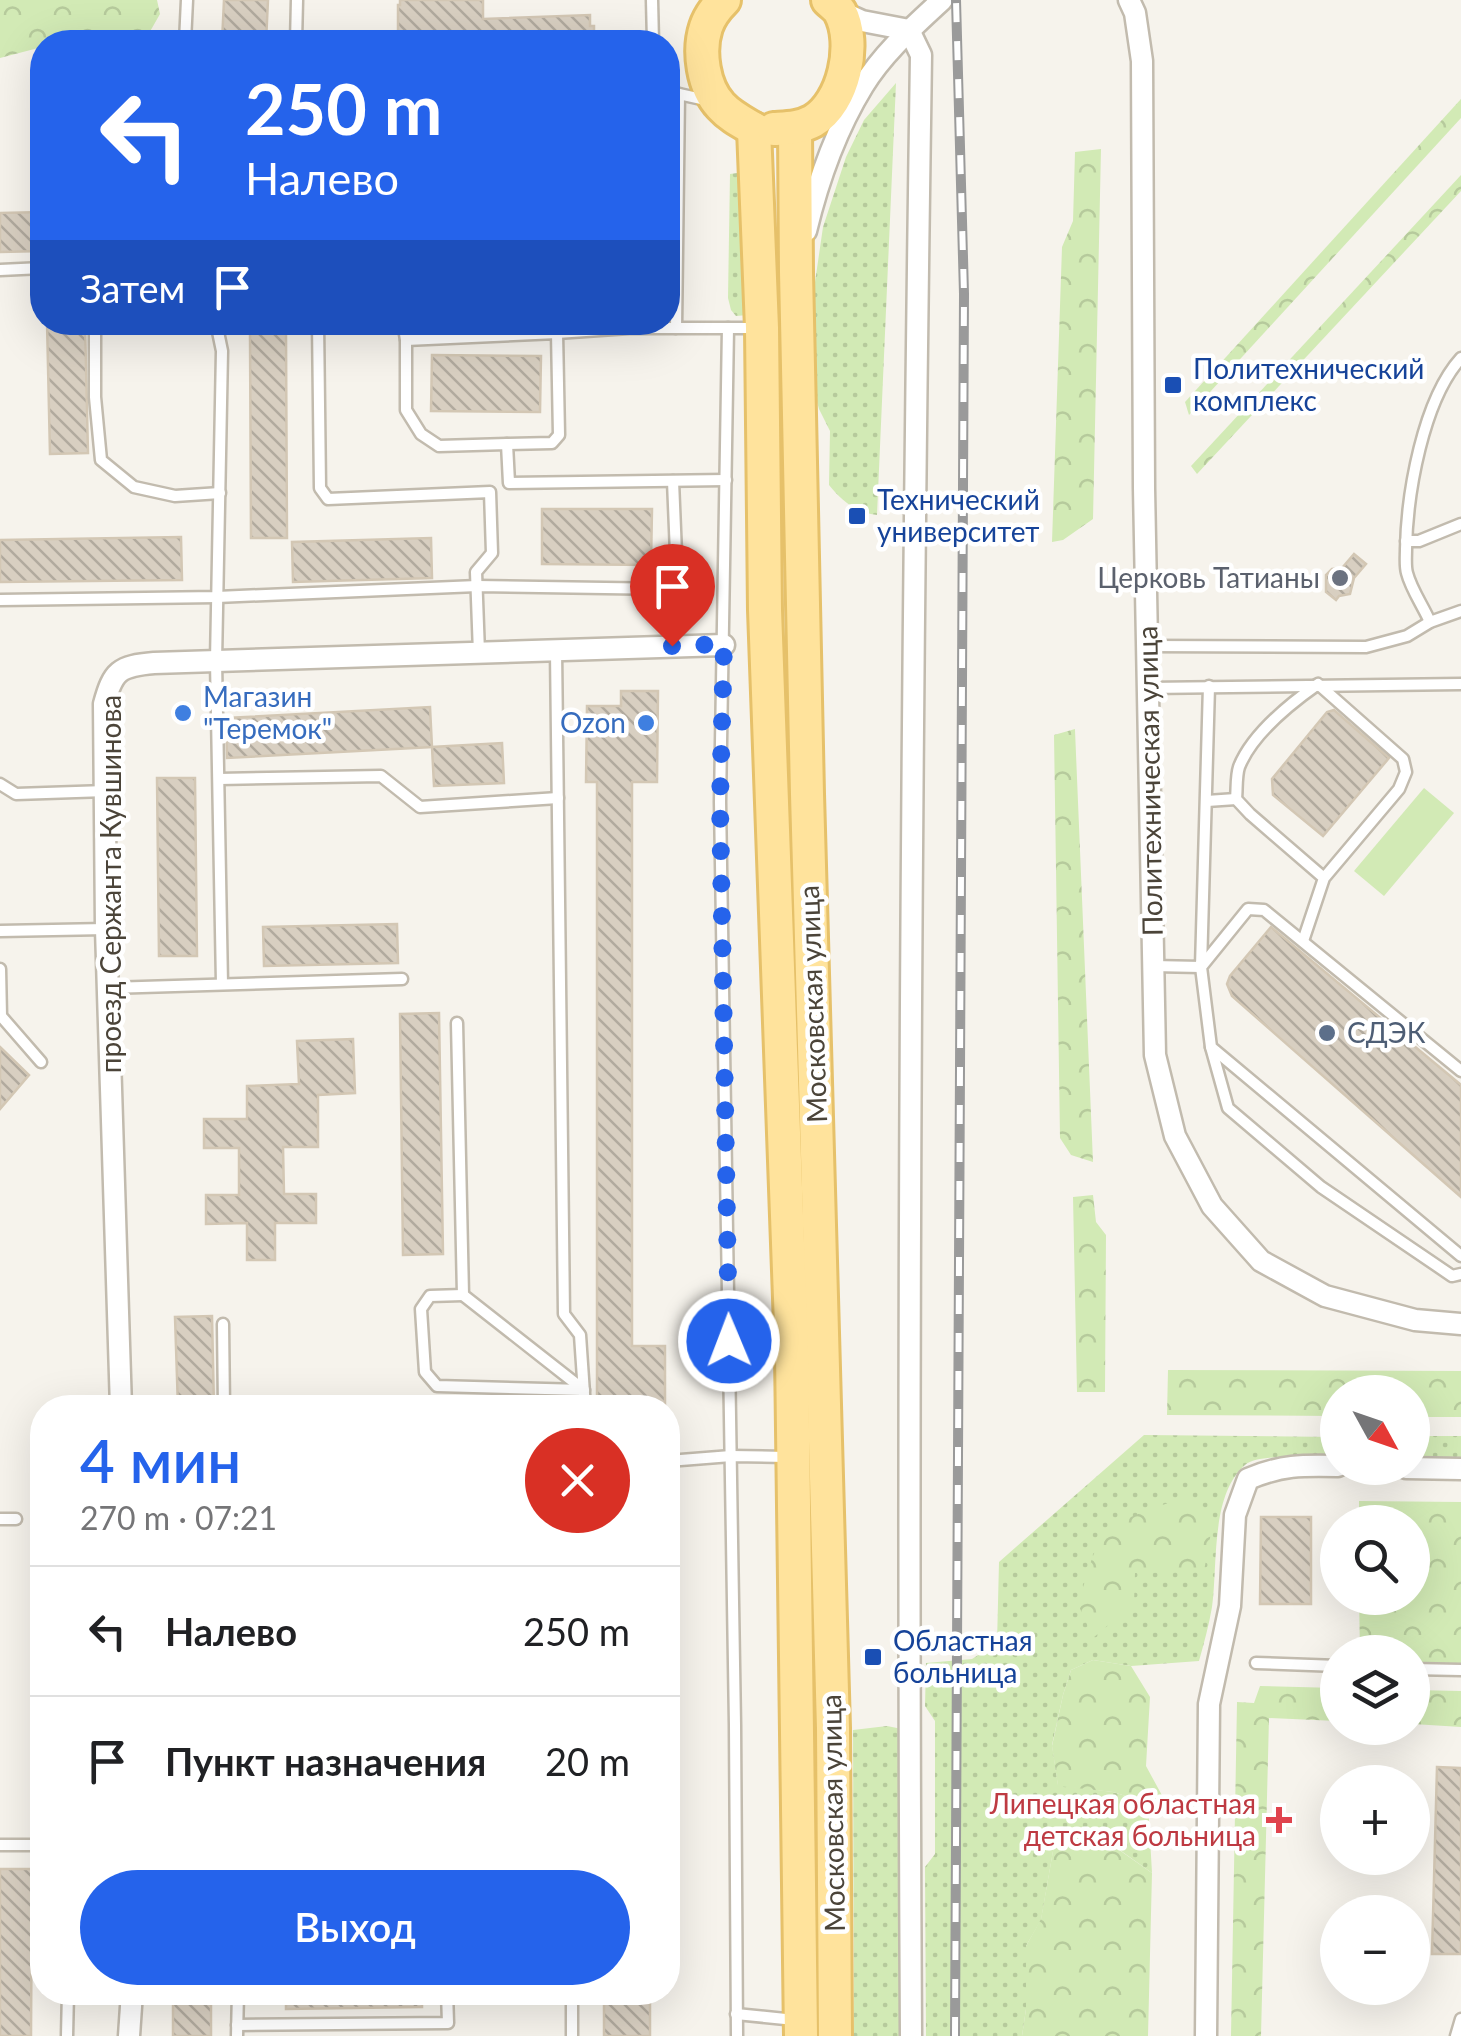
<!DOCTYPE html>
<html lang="ru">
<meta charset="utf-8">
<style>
body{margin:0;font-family:Lato,sans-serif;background:#f2f2f2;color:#202124;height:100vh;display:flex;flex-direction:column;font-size:38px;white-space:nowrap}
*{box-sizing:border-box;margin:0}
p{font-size:32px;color:#757577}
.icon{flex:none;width:55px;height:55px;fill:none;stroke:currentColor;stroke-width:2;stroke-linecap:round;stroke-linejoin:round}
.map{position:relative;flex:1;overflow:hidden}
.details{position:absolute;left:30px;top:1395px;width:650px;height:610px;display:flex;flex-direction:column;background:#fff;border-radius:40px;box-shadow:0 10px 40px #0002}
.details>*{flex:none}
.hud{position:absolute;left:30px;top:30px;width:650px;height:305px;border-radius:40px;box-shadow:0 10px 40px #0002;background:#2563eb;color:#fff;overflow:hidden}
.needle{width:65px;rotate:130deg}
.buttons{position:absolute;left:1320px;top:1375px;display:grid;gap:20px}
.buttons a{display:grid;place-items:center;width:110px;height:110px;border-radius:50%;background:#fff;box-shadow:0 10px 40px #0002;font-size:50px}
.pin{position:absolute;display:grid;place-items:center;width:85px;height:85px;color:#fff;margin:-102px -42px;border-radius:50% 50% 50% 0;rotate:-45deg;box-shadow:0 0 10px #0007}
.pin .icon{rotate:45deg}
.me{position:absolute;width:110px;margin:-55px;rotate:359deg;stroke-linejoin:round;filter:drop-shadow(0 0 8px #0008)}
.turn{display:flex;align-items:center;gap:35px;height:210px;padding:0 50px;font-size:45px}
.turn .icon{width:130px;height:130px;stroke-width:2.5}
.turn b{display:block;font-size:70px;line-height:85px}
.then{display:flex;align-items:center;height:95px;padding:0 50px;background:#0003;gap:20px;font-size:38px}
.round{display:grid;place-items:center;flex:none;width:105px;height:105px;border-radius:52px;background:#f2f2f2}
.summary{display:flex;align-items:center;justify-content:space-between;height:170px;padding:0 50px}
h1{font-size:60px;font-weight:600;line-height:75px;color:#2563eb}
.button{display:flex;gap:20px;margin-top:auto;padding:20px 50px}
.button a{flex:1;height:115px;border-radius:60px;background:#2563eb;color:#fff;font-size:40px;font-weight:600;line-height:115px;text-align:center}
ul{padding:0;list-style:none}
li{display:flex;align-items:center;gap:30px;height:130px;padding:0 50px;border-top:2px solid #e0e0e0}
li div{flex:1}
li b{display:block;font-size:38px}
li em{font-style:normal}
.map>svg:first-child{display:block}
</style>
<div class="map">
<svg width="1461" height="2036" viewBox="0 0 1461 2036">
<defs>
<pattern id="grass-dots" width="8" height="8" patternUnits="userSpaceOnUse" patternTransform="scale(2.5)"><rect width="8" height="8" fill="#d2eab5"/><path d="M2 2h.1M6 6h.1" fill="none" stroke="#b6ca9c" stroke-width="1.8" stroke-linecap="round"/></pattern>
<pattern id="forest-crowns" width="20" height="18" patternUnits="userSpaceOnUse" patternTransform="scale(2.5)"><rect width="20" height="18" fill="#d2eab5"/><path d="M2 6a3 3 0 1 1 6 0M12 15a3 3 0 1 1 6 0" fill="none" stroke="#b6ca9c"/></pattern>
<pattern id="building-back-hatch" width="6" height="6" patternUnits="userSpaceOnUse" patternTransform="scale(2.5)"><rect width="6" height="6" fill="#d8cfc1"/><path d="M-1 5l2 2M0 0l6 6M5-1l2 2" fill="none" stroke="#b1aa9e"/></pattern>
</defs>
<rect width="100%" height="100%" fill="#f6f3ec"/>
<!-- grass -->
<g fill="url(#grass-dots)">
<path d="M896,83L877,515C856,513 842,501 829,485L830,431L819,409L813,387L814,289L823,227L846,157L864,120Z"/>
<path d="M737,173L749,181L748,315L736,316L731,310L728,298L730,174Z"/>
<path d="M1144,1435L1337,1437V1459C1316,1459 1261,1452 1245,1465C1210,1495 1218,1566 1212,1607C1209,1625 1204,1643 1199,1661L1131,1666L1093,1660L1071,1670L1063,1695L1052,1745L1058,1785L1113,1792L1148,1803L1152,1873L1096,1833L1056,1834L1041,1920L1026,1946V2009L1022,2036H926L925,1867L935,1854V1721L925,1706L926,1663L972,1659L997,1643L999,1562Z"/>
<path d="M1412,1436H1461V1462L1413,1461Z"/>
<path d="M887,1726L902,1729L901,2036H854L853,1730Z"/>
</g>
<!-- forest -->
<g fill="url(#forest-crowns)">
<path d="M0,0H157L160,14L144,42H108L83,35L58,42H42V47L0,58Z"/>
<path d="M1461,99V118L1189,415L1185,402Z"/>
<path d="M1101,149L1093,519L1063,540L1052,542L1062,247L1073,221L1075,152Z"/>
<path d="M1461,175V191L1197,474L1191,466Z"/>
<path d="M1075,729V730L1093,1162L1071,1155L1060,1138L1054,735Z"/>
<path d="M1093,1195L1096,1222L1106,1235L1105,1392H1077L1073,1197Z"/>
<path d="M1168,1370L1461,1371V1417H1413L1412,1392H1338L1337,1416L1167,1415Z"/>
<path d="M1177,1500L1203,1506L1212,1527L1204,1571L1135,1573L1134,1603L1093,1638L1078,1604C1085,1584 1091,1552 1104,1535C1116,1519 1158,1507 1177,1500Z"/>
<path d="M1359,1501L1461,1502V1663H1413L1412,1652H1360L1359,1598H1412V1522H1359Z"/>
<path d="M1093,1660L1131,1666L1150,1697L1146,1766L1170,1810L1113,1792L1058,1786L1052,1746L1063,1695L1071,1670Z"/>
<path d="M1260,1686L1337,1688V1721L1269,1718L1261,2036H1231L1237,1702L1254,1703Z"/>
<path d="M1413,1690L1461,1691V1727L1413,1724Z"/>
<path d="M1095,1833L1152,1873L1148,2036H1022L1026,2009V1946L1041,1919L1056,1834Z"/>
</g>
<!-- green -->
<path fill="#d2eab5" d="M1424,788L1454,813L1384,896L1354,871Z"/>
<!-- building -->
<g fill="url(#building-back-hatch)" stroke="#d3c7b4" stroke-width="2.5">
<path d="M224,0H268L266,42H222Z"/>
<path d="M400,0H483V19L590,15V26H594V42H401V39H398V5H400Z"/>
<path d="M42,212V251L0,252V213Z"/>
<path d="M47,322H85L88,453L50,454Z"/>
<path d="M250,333H286L287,538H251Z"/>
<path d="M432,355L541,356L540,412L431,411Z"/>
<path d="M542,509H652L651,565L542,564Z"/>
<path d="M181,537L182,580L0,582V540Z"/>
<path d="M431,538L432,578L293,582L292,542Z"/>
<path d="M1354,554L1366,564L1354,578L1350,594L1339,596L1336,600L1326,592V575L1332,569L1342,568Z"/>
<path d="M621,691H658L657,782H632V1346H665V1408H597V782H586L587,706H621Z"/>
<path d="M430,707L432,747L227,758L226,718Z"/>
<path d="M1334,710L1389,758L1323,836L1273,795L1272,779L1327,712Z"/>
<path d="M502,743L504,783L434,786L432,747Z"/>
<path d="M157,778H195L197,956H159Z"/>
<path d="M397,924L398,963L264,966L263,927Z"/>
<path d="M1271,927L1461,1085V1197L1232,996L1227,984L1230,976Z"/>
<path d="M439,1013L443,1254L403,1255L400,1014Z"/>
<path d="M353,1039L355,1093L318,1095V1147H283L284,1194H316V1223H275V1260H247V1223L206,1224V1195H239V1148H204V1119H247V1086L299,1084L297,1041Z"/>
<path d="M0,1047L29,1075L0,1109Z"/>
<path d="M212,1316L214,1408H178L175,1317Z"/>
<path d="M1261,1517H1311V1604H1260Z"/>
<path d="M1437,1767L1461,1768V1954H1432Z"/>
<path d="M0,1869H32L31,2036H0Z"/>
<rect x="173" y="1992" width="38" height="44"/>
<path d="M286,1992H422V2007L286,2009Z"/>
<rect x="604" y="1992" width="46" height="44"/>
</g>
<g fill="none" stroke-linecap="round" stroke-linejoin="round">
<!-- lane casing -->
<g stroke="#c2bbae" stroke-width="15">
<g id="lane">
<path d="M652,0L653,42"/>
<path d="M185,42L187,0"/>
<path d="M296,42L297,0"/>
<path d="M668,94H679L706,100"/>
<path d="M0,270L42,268"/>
<path d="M95,322V397L101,460L134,487L175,496L220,493"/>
<path d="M216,322L222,351L216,661L222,984"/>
<path d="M318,322L320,488L328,499L490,492L492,553L476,572L479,653"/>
<path d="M403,322L406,340V410L421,434L439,446L507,444L509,483L726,480"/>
<path d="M676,328L679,94"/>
<path d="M728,328L720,802L735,1725L737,2036"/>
<path d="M557,333L629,328H756"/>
<path d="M406,340L557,333L559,435L552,443L507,444"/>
<path d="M1406,541H1419L1461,524"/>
<path d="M0,600L217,597L477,586L669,589L677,578L673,481"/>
<path d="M1430,622C1423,606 1411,589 1407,573C1405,566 1406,557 1406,549C1407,493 1423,400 1461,358"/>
<path d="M1147,646L1366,647L1407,636L1430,622L1461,611"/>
<path d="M556,651L564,1314L580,1335L585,1408"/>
<path d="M1148,688L1461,684"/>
<path d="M219,779L381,776L420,807L558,798"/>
<path d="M0,784L16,794L106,791"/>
<path d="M1207,801L1236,799"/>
<path d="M0,931L106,929"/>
<path d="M1303,941L1324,878L1250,814L1236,799C1237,789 1236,776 1239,767C1252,734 1291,703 1318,684L1403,759L1406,772L1399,789L1324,878"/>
<path d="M1153,966L1201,967L1209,686"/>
<path d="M0,969L1,1016L41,1062"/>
<path d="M109,988L402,979"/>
<path d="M457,1023L463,1295L584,1390"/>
<path d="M1211,1047L1228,1108L1321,1187L1452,1276L1461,1274"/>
<path d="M1461,1071L1264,910L1248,909L1201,967L1211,1047L1461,1256"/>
<path d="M463,1295L430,1296L421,1309L425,1372L437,1386L583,1390"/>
<path d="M223,1324L224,1408"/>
<path d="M668,1461L731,1456L786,1457"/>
<path d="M0,1519H16"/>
<path d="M1256,1663L1338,1666"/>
<path d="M1412,1669L1461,1670"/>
<path d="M0,1845H42"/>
<path d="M572,1992V2036"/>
<path d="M736,2014L795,2020"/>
<path d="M237,2025L448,2023L447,1992"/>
<path d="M67,2036L68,1992"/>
<path d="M237,2036L238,1992"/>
<path d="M1456,2036L1461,2019"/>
</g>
</g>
<!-- street casing -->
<g stroke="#c2bbae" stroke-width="25">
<g id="street">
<path d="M1129,0L1135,13L1142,61L1144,488L1155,1055L1175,1136L1212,1206L1261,1261L1325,1296L1415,1320L1461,1324"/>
<path d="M840,11L862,21L909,30"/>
<path d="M909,30L921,55C911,715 907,1376 911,2036"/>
<path d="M806,231C818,181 836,130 863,86C883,53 914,26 942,0"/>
<path d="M121,1408L106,929L104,704C113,671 119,666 154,663L724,645"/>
<path d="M1406,1468L1461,1469"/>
<path d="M129,2036L132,1992"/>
<path d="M1206,2036L1209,1704L1230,1606L1235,1515L1248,1479C1281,1465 1302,1465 1338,1466"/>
</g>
</g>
<!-- primary casing -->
<g stroke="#e6c16a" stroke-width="38">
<g id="primary">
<path d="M724,0C717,7 709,18 706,27C698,51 703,87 721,106C730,116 742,122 754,129"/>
<path d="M795,128L796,272L807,794L833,1728L835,2036"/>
<path d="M754,129L762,328L765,610L792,1353L801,2036"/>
<path d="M774,129C788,128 800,128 813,121C844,103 857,43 840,12C837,7 832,4 828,0"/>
</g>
</g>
<!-- lane -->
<use href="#lane" stroke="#fff" stroke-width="10"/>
<!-- street -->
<use href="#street" stroke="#fff" stroke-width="20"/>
<!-- primary -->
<use href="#primary" stroke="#ffe39c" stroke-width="32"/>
<!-- rail casing -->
<g stroke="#9a9a9a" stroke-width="10">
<path id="rail" d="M955,2036L964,294L956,0"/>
</g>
<!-- rail -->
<use href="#rail" stroke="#fff" stroke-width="6" stroke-dasharray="19" stroke-linecap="butt"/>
</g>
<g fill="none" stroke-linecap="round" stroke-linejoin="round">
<!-- route -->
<path stroke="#2563eb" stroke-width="18" stroke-dasharray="0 32.4" d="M672,646L724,644L720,802L729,1341"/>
</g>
<!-- markers -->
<g fill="#1a4fb4" stroke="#fff" stroke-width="4">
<rect x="1163" y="375" width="20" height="20" rx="5"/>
<rect x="847" y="506" width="20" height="20" rx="5"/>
<rect x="863" y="1647" width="20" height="20" rx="5"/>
</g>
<circle fill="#6b7280" stroke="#fff" stroke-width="4" cx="1340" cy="578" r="10"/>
<g fill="#3f7fe0" stroke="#fff" stroke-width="4">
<circle cx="183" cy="713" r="10"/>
<circle cx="646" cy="723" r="10"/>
</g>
<circle fill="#5c6f8a" stroke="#fff" stroke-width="4" cx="1327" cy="1033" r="10"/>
<path fill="#e0444e" stroke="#fff" stroke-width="4" d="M1274 1805h10v10h10v10h-10v10h-10v-10h-10v-10h10z"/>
<g text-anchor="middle" stroke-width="9" stroke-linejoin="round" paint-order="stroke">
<!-- transit labels -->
<g font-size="28" fill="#164399" stroke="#fff" text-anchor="start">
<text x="1193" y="379">Политехнический<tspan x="1193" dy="32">комплекс</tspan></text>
<text x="877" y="510">Технический<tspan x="877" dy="32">университет</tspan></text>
<text x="893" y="1651">Областная<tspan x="893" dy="32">больница</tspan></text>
</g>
<!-- worship labels -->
<g font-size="28" fill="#5b616d" stroke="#fff" text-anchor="end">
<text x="1320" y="588">Церковь Татианы</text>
</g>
<!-- shop labels -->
<g font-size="28" fill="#366cbe" stroke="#fff" text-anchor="start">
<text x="203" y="707">Магазин<tspan x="203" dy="32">"Теремок"</tspan></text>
<text x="626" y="733" text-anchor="end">Ozon</text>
</g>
<!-- street labels -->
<g font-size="28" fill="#4b4439" stroke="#fff">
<text transform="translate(1150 781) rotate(-91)" y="10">Политехническая улица</text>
<text transform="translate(111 884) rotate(-90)" y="10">проезд Сержанта Кувшинова</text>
<text transform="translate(813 1004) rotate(-92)" y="10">Московская улица</text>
<text transform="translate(833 1813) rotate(-91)" y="10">Московская улица</text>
</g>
<!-- service labels -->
<g font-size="28" fill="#4e5e75" stroke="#fff" text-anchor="start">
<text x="1347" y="1043">СДЭК</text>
</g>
<!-- health labels -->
<g font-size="28" fill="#be3a42" stroke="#fff" text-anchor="end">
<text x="1256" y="1814">Липецкая областная<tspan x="1256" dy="32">детская больница</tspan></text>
</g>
</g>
</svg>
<div class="buttons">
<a><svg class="needle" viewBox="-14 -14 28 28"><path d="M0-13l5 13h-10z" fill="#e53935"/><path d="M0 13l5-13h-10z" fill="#757577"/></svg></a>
<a><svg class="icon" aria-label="search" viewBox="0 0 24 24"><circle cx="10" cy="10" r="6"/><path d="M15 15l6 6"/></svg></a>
<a><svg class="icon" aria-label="layers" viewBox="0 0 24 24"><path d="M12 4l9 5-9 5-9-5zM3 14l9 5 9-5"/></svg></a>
<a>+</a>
<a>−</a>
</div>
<div class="pin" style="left:672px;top:646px;background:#d93025"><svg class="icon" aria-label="arrive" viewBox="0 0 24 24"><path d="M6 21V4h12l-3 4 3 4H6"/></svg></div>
<svg class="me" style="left:729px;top:1341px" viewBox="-20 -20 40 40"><circle r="17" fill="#2563eb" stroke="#fff" stroke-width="3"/><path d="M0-11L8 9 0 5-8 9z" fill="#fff"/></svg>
<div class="hud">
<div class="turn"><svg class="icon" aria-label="left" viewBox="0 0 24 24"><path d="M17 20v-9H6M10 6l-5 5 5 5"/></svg><div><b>250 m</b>Налево</div></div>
<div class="then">Затем<svg class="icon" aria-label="arrive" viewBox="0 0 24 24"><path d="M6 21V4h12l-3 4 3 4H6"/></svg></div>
</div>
<section class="details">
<div class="summary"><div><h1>4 мин</h1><p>270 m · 07:21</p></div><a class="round" style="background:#d93025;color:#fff"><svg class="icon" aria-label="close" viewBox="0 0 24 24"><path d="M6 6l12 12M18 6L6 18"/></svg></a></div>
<ul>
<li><svg class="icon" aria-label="left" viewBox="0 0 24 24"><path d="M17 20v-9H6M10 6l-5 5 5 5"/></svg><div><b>Налево</b></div><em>250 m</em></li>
<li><svg class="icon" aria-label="arrive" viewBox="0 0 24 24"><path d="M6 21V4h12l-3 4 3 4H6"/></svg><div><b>Пункт назначения</b></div><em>20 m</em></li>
</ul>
<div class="button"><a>Выход</a></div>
</section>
</div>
